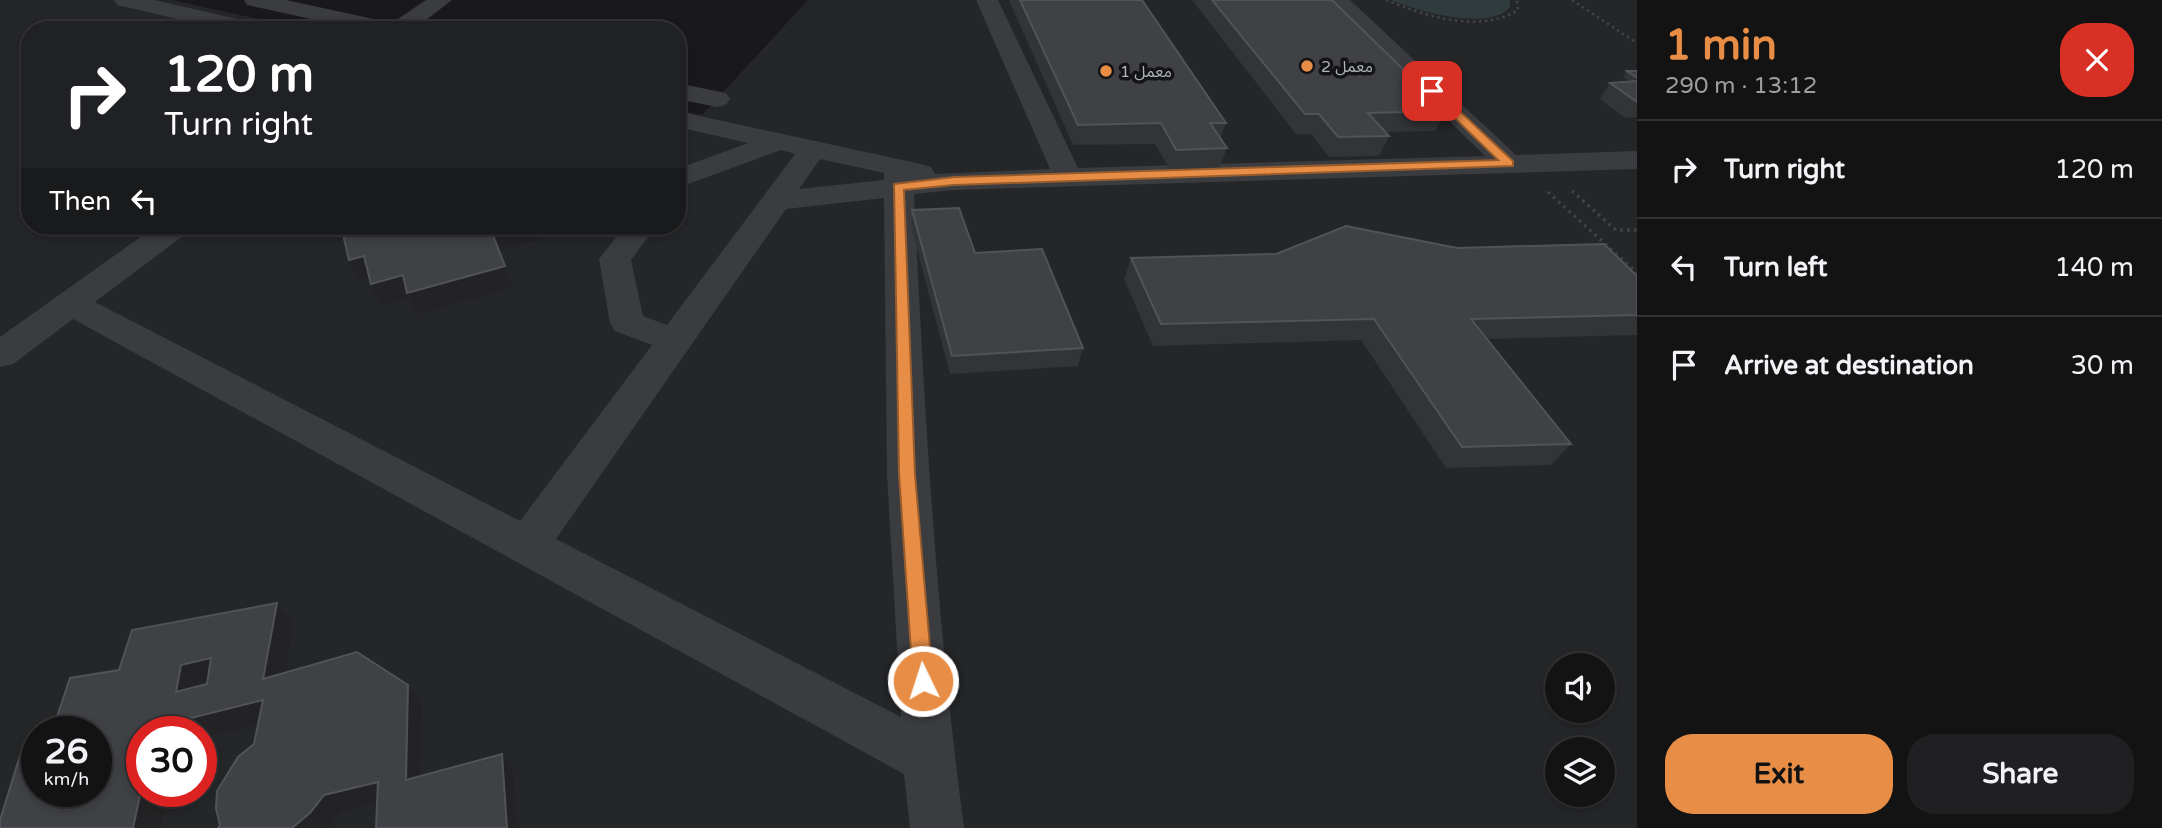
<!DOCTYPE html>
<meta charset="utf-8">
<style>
body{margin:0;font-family:"Varela Round","Noto Sans Arabic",sans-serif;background:#202022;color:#f1f3f6;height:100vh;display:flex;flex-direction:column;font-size:26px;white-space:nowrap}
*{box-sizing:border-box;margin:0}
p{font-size:23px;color:#9d9ea0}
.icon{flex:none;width:38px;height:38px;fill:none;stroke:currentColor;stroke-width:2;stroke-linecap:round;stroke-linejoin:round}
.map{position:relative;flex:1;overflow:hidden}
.side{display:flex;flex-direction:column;background:#131314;width:525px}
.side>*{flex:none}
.guide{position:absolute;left:21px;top:21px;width:665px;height:214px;border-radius:28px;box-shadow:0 4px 10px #0003,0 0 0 2px #323234;background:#202124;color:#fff;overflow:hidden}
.buttons{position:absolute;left:1545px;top:653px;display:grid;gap:14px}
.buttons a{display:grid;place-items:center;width:70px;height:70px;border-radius:50%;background:#131314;box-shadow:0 4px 10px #0003,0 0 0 2px #323234;font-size:35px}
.speed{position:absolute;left:21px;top:716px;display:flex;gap:14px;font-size:35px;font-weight:700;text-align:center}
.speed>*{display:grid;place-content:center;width:91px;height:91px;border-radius:50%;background:#131314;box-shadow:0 4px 10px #0003,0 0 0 2px #323234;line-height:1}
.speed small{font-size:18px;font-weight:400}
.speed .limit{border:10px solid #d22;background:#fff;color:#111}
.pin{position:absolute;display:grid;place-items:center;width:60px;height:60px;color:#fff;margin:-30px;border-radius:14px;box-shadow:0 4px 10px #0006}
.me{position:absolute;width:77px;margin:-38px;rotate:356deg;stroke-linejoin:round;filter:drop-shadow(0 0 5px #0008)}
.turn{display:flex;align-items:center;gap:24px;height:147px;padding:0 28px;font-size:32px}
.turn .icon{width:91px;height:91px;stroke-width:2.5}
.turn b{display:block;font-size:49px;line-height:60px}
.then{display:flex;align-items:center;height:66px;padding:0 28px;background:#0003;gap:14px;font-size:26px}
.round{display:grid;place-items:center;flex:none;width:74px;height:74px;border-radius:28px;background:#202022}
.headline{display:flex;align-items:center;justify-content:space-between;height:119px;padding:0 28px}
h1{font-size:42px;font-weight:800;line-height:52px;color:#e78d45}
.cta{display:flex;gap:14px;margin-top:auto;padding:14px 28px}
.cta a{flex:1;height:80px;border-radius:28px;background:#e78d45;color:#111;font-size:28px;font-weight:800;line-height:80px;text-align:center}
.cta a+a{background:#202022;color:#f1f3f6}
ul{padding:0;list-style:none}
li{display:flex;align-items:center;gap:21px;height:98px;padding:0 28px;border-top:2px solid #323234}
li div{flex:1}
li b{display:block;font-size:26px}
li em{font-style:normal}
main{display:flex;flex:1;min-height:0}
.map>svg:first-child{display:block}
</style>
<main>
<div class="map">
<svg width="1637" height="828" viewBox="0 0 1637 828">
<rect width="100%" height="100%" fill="#19191b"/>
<!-- built -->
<path fill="#252628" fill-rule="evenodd" d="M0,0H172L309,30H30V226H677V110L702,115L808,0H1637V828H0ZM1558,665H1603V710H1558ZM37,732H96V791H37ZM142,732H201V791H142ZM1558,749H1603V794H1558Z"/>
<!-- water -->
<path fill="#303b3e" d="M1391,0H1510V7C1491,32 1415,11 1391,0Z"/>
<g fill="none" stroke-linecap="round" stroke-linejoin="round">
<!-- path-far1 -->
<g stroke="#404347" stroke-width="2.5" stroke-dasharray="2.5 3.5" stroke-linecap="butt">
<path d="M1386,0C1425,16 1480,34 1518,10L1517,0"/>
<path d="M1572,0L1637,43"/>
</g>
<!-- path -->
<g stroke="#404347" stroke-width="3.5" stroke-dasharray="2.5 4.5" stroke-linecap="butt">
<path d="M1572,191L1616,230H1637"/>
<path d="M1548,192L1637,273"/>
</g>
<!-- minor -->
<g fill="#3a3c40" fill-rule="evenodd">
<path d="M114,0H154L264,25L268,30H225L117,5Z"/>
<path d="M244,0H286L392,23L426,0H452L413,30H361L247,5Z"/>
<path d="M976,0H998L1078,168L1485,156L1326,0H1350L1516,155L1637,151V169L954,190L914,194C924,406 936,618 964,828H910L904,774L73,319L13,364L0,367V337L156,226H191L187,233L95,302L520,521L652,345L615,331L610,323L599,259L625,226H656L631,260L643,316L667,325L795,154L781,150L677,188V169L748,143L677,127V111L921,164L931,167L935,174L1050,169ZM820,159L884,173V180L799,189ZM884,198L887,474L901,717L556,539L786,209Z"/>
<path d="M677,83L726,93L730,99L726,105L717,107L677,99Z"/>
</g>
</g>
<!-- wall -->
<g fill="#323436">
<path d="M1009,0H1142L1226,123L1220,139L1227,148L1219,169L1170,170L1155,144L1073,145Z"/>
<path d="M1192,0H1332L1446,111L1435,131L1386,132L1389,136L1379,156L1329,157L1311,134H1296Z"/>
<path d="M1627,71H1637V117L1625,118L1600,99L1610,83L1630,82L1623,77Z"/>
<path d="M912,210L975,253L1083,348L1078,366L950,374L911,227Z"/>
<path d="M1457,248L1637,276V335L1488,339L1571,444L1551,465L1446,468L1361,340L1153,346L1124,279L1131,258L1276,254Z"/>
</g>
<!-- shaded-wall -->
<g fill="#232325">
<path d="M507,226H560L551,237L497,251L491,230Z"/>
<path d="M364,256L374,277L358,281L349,260Z"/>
<path d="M505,266L512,287L416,314L409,297L381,305L371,284L403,275Z"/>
<path d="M277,603L293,623L280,698L263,679Z"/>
<path d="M211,658L230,676L200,684L196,710L176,692L181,665Z"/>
<path d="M408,685L421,704L420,797L406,780Z"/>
<path d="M263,700L281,718L201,738V732H154L155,727Z"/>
<path d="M502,754L513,771L517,828H507Z"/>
<path d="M378,782L393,798L341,811L328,828H292L324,795Z"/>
<path d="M142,786V791H167L160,828H133Z"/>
</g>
<!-- building -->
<g fill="#3f4144" stroke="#505357" stroke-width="2" fill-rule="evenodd">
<path d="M1020,0H1142L1226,123H1210L1227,148L1176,150L1161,123L1078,125Z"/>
<path d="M1212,0H1332L1446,111L1368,113L1389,136L1338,137L1319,114H1305Z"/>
<path d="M1627,71H1637V78Z"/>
<path d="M1637,81V102L1610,83Z"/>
<path d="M959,208L975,253L1042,249L1083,348L952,356L912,210Z"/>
<path d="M341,226H423L428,236L467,226H507L491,230L505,266L407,293L403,275L371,284L364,256L349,260Z"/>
<path d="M1346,226L1457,248L1604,244L1637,276V315L1471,319L1571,444L1462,447L1374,319L1161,324L1131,258L1276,254Z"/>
<path d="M277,603L263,679L357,652L408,685L406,780L502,754L507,828H376L378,782L324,795L310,813L292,828H218L220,825L216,809L217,791L238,757L254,744L263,700L155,727L154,732H142V786L133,828H0V820L23,746L37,743V791H96V732H52L70,678L119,670L132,630ZM211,658L207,684L176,692L181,665Z"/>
</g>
<!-- route -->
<path fill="#e78d45" stroke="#965c2d" stroke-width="2" d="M1429,89H1436L1513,161V166L954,185L904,190L915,474L933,681L930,688L923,691L916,688L913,681L899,474L894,184L954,177L1498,160L1429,93Z"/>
<!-- markers -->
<g fill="#e78d45" stroke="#141416" stroke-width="2.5">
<circle cx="1307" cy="66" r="7"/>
<circle cx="1106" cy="71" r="7"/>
</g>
<g text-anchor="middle" stroke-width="7" stroke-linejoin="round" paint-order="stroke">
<!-- far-poi labels -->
<g font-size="16" fill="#acb3ba" stroke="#141416" text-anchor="start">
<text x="1321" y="72">معمل 2</text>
<text x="1120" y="77">معمل 1</text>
</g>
</g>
</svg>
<div class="buttons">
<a><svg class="icon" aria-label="sound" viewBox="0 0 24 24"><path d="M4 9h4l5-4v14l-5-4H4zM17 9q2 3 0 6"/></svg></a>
<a><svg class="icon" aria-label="layers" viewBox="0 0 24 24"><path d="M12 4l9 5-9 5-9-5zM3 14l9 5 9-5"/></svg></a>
</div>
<div class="speed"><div>26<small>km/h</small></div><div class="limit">30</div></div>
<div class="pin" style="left:1432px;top:91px;background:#d93025"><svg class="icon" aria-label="arrive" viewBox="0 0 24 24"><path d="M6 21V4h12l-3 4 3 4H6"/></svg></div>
<svg class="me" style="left:923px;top:681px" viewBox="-20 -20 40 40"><circle r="17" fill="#e78d45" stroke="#fff" stroke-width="3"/><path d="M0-11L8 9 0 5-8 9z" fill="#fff"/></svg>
<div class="guide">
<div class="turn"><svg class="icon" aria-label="right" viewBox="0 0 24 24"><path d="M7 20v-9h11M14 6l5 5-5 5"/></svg><div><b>120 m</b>Turn right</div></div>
<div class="then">Then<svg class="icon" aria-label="left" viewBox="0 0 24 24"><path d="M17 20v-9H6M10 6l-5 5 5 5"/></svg></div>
</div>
</div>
<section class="side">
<div class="headline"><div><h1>1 min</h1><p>290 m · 13:12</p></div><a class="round" style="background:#d93025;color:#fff"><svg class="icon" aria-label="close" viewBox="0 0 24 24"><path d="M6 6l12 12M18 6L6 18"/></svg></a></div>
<ul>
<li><svg class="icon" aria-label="right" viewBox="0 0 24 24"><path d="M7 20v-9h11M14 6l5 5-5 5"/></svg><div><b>Turn right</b></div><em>120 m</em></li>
<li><svg class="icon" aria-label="left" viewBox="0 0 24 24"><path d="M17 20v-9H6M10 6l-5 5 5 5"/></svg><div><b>Turn left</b></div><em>140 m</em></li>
<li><svg class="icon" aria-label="arrive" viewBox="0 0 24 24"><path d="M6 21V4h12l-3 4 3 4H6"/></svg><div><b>Arrive at destination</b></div><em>30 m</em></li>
</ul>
<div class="cta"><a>Exit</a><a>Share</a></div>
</section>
</main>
